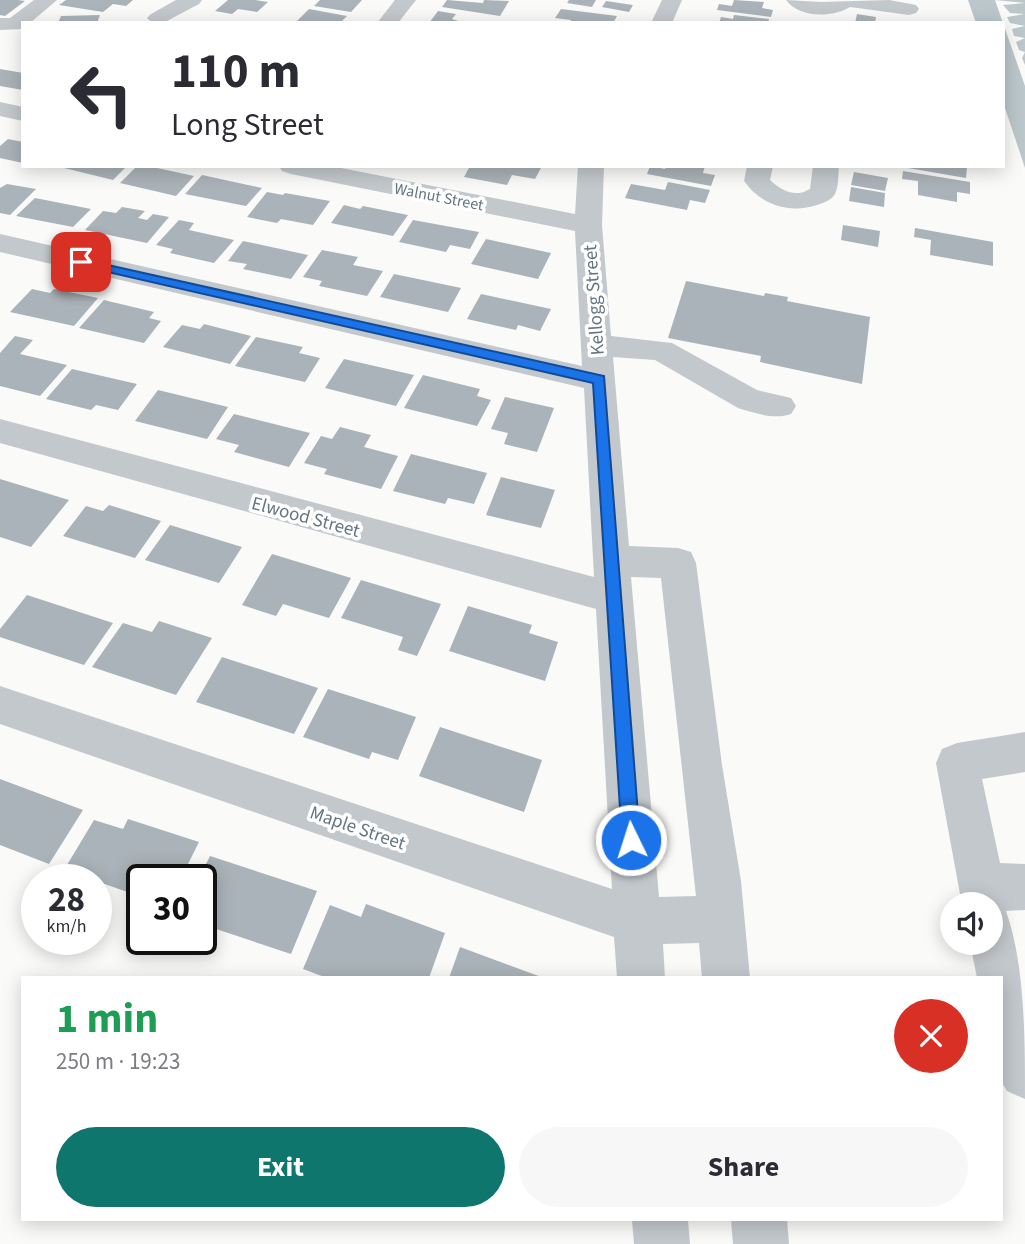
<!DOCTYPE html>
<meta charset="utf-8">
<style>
body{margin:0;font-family:"Source Sans 3",sans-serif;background:#f7f7f7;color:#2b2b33;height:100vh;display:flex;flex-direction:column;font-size:26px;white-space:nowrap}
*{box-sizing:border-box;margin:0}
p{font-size:23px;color:#7c7c81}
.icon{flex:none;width:38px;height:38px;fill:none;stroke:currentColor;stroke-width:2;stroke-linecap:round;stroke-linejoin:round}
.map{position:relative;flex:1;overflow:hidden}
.sheet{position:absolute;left:21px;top:976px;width:982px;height:245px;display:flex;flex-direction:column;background:#fff;border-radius:0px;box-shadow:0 4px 18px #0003}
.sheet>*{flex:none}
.banner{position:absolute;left:21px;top:21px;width:984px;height:147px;border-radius:0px;box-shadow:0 4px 18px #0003;background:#fff;color:#2b2b33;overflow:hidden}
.buttons{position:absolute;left:940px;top:892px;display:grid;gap:14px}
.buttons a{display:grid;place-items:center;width:63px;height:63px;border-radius:50%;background:#fff;box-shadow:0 4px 18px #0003;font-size:35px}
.speed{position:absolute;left:21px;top:864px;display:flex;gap:14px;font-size:35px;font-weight:700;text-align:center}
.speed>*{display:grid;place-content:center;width:91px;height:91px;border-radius:50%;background:#fff;box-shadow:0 4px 18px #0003;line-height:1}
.speed small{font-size:18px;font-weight:400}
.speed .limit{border:4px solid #111;border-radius:10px;background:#fff;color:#111}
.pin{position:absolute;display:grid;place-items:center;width:60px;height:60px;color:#fff;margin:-30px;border-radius:14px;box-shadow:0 4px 10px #0006}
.me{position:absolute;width:77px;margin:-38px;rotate:356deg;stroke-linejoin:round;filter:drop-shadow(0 0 5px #0008)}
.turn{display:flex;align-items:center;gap:24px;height:147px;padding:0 35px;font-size:32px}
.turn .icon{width:91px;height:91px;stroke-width:2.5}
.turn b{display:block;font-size:49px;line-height:60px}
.round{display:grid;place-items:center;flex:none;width:74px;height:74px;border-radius:37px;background:#f7f7f7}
.summary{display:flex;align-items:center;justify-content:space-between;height:119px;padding:0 35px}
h1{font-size:42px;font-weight:700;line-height:52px;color:#1e9e55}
.primary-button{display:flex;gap:14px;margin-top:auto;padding:14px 35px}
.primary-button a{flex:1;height:80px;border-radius:42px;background:#0f766e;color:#fff;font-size:28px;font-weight:700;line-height:80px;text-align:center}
.primary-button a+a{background:#f7f7f7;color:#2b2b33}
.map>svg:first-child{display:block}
</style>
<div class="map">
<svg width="1025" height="1244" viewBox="0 0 1025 1244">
<rect width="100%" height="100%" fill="#fafaf8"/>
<!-- water -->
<path fill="#bbc7cb" d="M968,0H1025V168L1003,102V23H976Z"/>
<!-- pier -->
<path fill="#fafaf8" d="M995,0L1025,3L1003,5L1010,13L1025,14L1007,17L1010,23L1025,26L1012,29L1014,36L1025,38L1016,42L1019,50L1025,52L1022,58L1025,65V86Z"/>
<!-- building -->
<g fill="#aab3b9">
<path d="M0,0H18L25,1L5,16L0,15Z"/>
<path d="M66,0H133L126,6L113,4L103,12L59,5Z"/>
<path d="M228,0H255L268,2L257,12L238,9L232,14L215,11Z"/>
<path d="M320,0H362L351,12L314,6Z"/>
<path d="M447,0L483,3L484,0L509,1L500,16L442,7Z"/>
<path d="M569,0H596L592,7L567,3Z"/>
<path d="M734,0L764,2L762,8L773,10L771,17L717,10L719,4L732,6Z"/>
<path d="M606,1L633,5L629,12L602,7Z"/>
<path d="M309,9L347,16L340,23L297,21Z"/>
<path d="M561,9L617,16L613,23H570L571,20L555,18Z"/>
<path d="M438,11L456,14L452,19L465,23H429Z"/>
<path d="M857,14L876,17L875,23H855Z"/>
<path d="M100,15L97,23H58L61,16Z"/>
<path d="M734,15L769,19L768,23H719L721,17L733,19Z"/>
<path d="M0,69L23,73V90L0,86Z"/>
<path d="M8,139L23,142V163L0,158V146Z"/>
<path d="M56,166H127L113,180Z"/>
<path d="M137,166H148L194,176L176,196L120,183Z"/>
<path d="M470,166H542L535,179L512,175L507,185L464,177Z"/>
<path d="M650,166L665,169L666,166H705L703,173L715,175L711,186L647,174Z"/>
<path d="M908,166L967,167L966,178L908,168Z"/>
<path d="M903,171L970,182V194L957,192V202L918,195V181L902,179Z"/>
<path d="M854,172L888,178L885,191L851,185Z"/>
<path d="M202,175L262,188L246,206L185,194Z"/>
<path d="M668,182L710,190L705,203L690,200L687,210L625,198L631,184L665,190Z"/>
<path d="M7,184L36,189L10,215L0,213V188Z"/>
<path d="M851,187L885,193L884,207L849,201Z"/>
<path d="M267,192L283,195L285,193L330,201L313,225L281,219L277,223L247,217Z"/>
<path d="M35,198L91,209L73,227L16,216Z"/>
<path d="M344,205L360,209L363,206L408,215L393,236L331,223Z"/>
<path d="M122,207L145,211L138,218L147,220L153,214L169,217L147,243L85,230L103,211L116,213Z"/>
<path d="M179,220L194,223L189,230L234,240L214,263L170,253L173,249L156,245Z"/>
<path d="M413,220L479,232L470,249L450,245L446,252L399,242Z"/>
<path d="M843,225L880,231L878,247L841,240Z"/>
<path d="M915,228L993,242V266L930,255L931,240L914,237Z"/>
<path d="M486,239L551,253L538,279L471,264Z"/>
<path d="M243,241L308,255L291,279L243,269L247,264L228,261Z"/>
<path d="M322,250L358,257L353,265L383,271L367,296L319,286L322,281L303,277Z"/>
<path d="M394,274L461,288L448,312L380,297Z"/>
<path d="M686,281L764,296L765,293L788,297L787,301L870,317L862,384L760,362L761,356L668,338Z"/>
<path d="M32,289L50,293L54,289L98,298L74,326L10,312Z"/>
<path d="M481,294L551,309L540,331L518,325L516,330L467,319Z"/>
<path d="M104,300L154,312L149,318L161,321L144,343L79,328Z"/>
<path d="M204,324L251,336L230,364L163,347L182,325L200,329Z"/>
<path d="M15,336L33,340L20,354L67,365L40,396L0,386V353Z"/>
<path d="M256,337L303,347L299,353L320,358L305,382L235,366Z"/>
<path d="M344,359L414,375L396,406L325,388Z"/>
<path d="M72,369L137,384L118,410L96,405L91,410L46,399Z"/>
<path d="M423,375L480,389L477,396L491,400L477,426L404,408Z"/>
<path d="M158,390L228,407L207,439L135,421Z"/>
<path d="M505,397L554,408L537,452L504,444L508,433L491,429Z"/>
<path d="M234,414L310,433L289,467L234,452L239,445L216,439Z"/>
<path d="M340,427L371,435L364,447L398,456L381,489L324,474L327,469L304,463L321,436L332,439Z"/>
<path d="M411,454L487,473L474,504L448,498L445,504L393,491Z"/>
<path d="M501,477L555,490L541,528L486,515Z"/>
<path d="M0,479L69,500L31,547L0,537Z"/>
<path d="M109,505L161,521L135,558L63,536L86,506L103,511Z"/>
<path d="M170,525L242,547L219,583L145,560Z"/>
<path d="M272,554L351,578L329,618L283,604L276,616L242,605Z"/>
<path d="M361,580L441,604L417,656L398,650L403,637L341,618Z"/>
<path d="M27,595L113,623L84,665L0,637V629Z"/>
<path d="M468,606L532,625L529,633L558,642L545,681L449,651Z"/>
<path d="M159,621L212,638L176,695L92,667L123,623L152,632Z"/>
<path d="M222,657L318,688L294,734L196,702Z"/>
<path d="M328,689L416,717L398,760L372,752L369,759L303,737Z"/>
<path d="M440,727L542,760L524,812L419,776Z"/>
<path d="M0,779L83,810L49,864L0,845Z"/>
<path d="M128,819L199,842L180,880H142V897L64,870L94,820L123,829Z"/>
<path d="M210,856L317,891L291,954L201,924V880H198Z"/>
<path d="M366,904L445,933L429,978H327L303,969L330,905L361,917Z"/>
<path d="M460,947L544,978H449Z"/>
</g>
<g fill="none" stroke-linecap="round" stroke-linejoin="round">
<!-- minor -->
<g fill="#c3c8cc" fill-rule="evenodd">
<path d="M34,0H57L30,23H23V29L0,30V18H10Z"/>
<path d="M176,0H202L199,4L165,22H151L147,18L151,14Z"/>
<path d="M395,0H416L398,23H377Z"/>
<path d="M662,0H682L672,23H651Z"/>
<path d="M786,0L821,2L889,0L916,5L919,9L916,13L909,15L850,7C832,18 799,18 786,0Z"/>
<path d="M0,102L23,107V121L0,116Z"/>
<path d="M279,166H331L575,214L578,166H604L602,225L611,336L672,343L757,390L791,398L796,406L791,414C774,420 755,413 738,408L655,360L613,357L629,546L678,548L691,552L696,563L722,765L741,881L750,978H702L699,943L663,944L665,978H617L614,937L0,724V686L612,889L596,609L0,443V419L594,577L584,388L0,252V234L582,366L575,231L291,174L282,171ZM631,577L661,578L696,896L659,897Z"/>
<path d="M747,166H773L770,180C782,191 795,198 810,189L813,166H839C838,174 839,186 835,194C832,200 823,203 817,205C789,214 761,205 744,181Z"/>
<path d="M1025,732V772L982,779L1000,863L1025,864V910L1006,911C1025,964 1025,1039 1025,1099L1007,1091L1001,1081V978H977L970,943H990V905H962L936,763L942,749L957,743Z"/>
<path d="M632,1220H688L690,1244H634Z"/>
<path d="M731,1220H787L789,1244H733Z"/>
</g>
</g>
<!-- route -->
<path fill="#1a73e8" stroke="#114b97" stroke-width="2" d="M81,259L604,376L640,840L637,847L631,849L624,847L622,840L593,383L77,265L76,262Z"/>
<g text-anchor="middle" stroke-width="7" stroke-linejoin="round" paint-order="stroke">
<!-- far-street labels -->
<g font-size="16" fill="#657683" stroke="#fff">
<text transform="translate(439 196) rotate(11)" y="6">Walnut Street</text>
</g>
<!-- street labels -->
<g font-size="19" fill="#657683" stroke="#fff">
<text transform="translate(593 300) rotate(-94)" y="7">Kellogg Street</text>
<text transform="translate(306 516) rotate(15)" y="7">Elwood Street</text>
<text transform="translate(358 827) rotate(19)" y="7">Maple Street</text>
</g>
</g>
</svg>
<div class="buttons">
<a><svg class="icon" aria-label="sound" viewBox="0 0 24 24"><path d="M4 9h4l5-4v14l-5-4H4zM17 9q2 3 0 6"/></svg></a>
</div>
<div class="speed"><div>28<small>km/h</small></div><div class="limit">30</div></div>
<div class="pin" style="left:81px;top:262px;background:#d93025"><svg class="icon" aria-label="arrive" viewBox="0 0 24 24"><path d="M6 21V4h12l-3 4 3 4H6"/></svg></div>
<svg class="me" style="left:631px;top:840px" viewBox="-20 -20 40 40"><circle r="17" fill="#1a73e8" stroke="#fff" stroke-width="3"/><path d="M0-11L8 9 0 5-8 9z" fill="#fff"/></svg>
<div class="banner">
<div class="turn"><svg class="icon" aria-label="left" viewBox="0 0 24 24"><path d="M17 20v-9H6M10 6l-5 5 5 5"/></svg><div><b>110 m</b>Long Street</div></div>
</div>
<section class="sheet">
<div class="summary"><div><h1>1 min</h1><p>250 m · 19:23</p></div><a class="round" style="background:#d93025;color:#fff"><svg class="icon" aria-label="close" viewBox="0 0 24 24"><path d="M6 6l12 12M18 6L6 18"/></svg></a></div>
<div class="primary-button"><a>Exit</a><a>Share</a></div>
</section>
</div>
